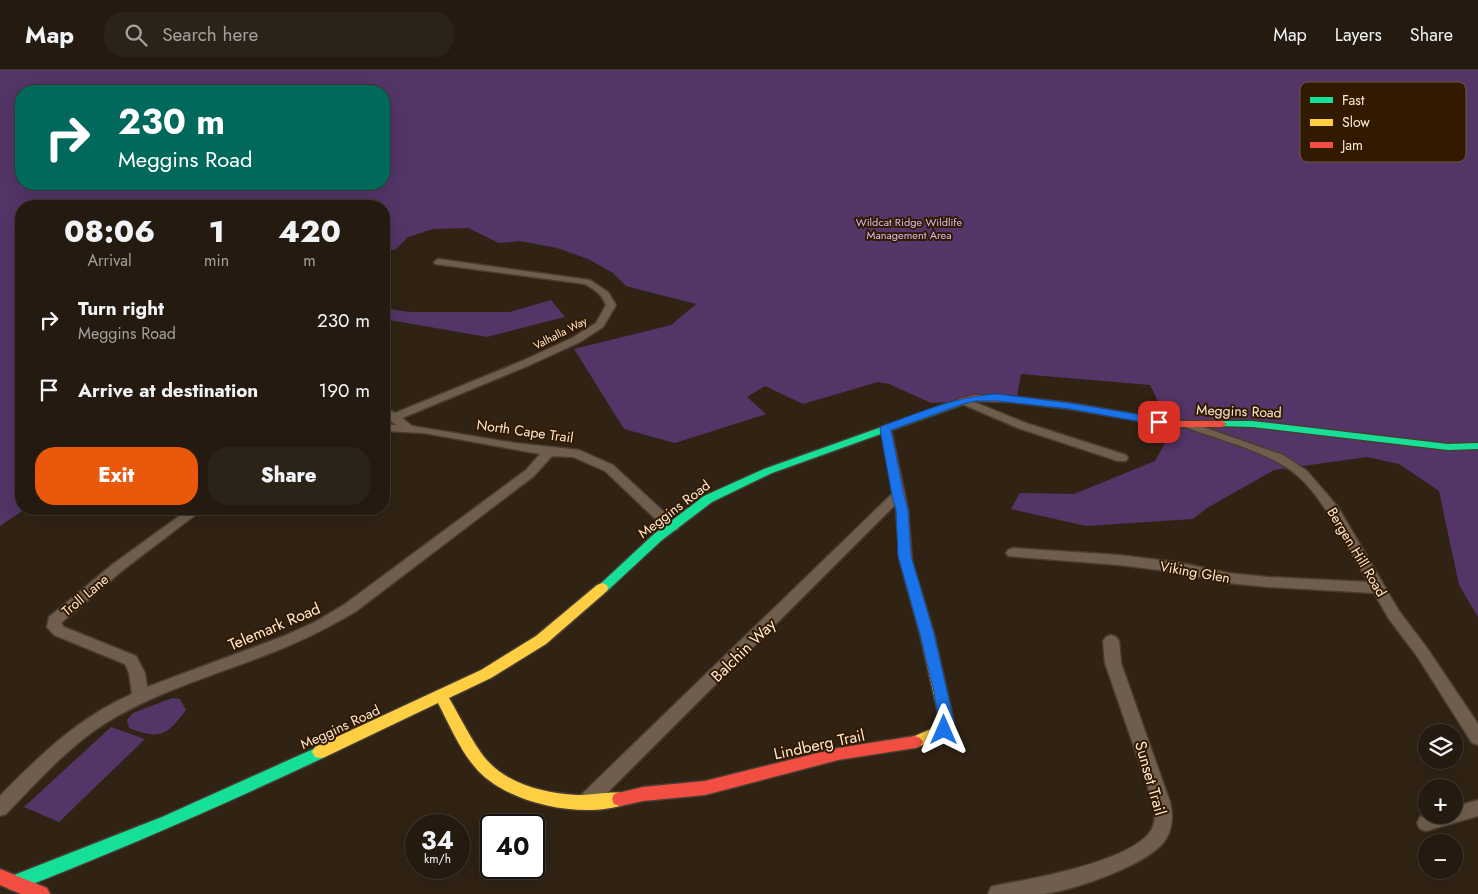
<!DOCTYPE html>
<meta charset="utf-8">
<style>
body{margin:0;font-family:Jost,sans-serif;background:#2c2318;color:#f1f3f6;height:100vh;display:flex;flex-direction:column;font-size:19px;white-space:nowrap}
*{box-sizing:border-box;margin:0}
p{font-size:16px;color:#a3a19e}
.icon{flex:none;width:28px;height:28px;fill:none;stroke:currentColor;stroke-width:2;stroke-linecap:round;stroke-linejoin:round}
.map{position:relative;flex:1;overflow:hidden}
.panel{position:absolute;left:15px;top:130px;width:375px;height:315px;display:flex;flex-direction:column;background:#241a0f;border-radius:20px;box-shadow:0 5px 20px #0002,0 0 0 1px #41382f}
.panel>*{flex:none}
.banner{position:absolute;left:15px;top:15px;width:375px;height:105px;border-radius:20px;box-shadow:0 5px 20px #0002,0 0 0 1px #41382f;background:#00695c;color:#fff;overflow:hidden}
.tools{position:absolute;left:1418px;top:654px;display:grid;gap:10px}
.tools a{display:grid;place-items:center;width:45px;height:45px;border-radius:50%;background:#241a0f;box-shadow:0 5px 20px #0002,0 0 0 1px #41382f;font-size:25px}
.speed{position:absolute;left:405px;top:744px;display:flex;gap:10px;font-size:25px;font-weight:700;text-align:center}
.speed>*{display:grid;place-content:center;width:65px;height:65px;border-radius:50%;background:#241a0f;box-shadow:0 5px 20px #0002,0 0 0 1px #41382f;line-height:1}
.speed small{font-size:12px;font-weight:400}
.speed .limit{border:2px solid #111;border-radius:8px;background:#fff;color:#111}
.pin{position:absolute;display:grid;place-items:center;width:42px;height:42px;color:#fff;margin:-21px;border-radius:10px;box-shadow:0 2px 8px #0006}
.me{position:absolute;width:55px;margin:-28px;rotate:0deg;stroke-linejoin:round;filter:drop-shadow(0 0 4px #0008)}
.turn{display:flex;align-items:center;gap:18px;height:105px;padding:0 20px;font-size:22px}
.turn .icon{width:65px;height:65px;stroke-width:2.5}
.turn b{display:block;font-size:35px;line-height:42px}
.eta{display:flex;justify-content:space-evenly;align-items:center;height:85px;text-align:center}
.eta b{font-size:30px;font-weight:800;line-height:35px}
.cta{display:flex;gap:10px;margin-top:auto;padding:10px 20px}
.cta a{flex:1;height:58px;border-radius:20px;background:#ea580c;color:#fff;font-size:20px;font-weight:800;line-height:58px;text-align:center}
.cta a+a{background:#2c2318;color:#f1f3f6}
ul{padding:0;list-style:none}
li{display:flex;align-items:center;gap:15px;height:70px;padding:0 20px}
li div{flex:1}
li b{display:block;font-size:19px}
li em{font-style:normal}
header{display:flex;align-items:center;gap:30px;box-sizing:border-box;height:70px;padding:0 25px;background:#241a0f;border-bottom:1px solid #41382f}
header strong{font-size:24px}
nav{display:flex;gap:28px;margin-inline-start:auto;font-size:18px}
.search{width:350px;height:45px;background:#2c2318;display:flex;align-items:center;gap:12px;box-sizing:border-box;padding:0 18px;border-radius:20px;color:#a3a19e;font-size:19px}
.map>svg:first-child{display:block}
</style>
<header>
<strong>Map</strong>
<div class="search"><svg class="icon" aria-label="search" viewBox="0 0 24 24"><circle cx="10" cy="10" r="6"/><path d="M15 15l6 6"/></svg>Search here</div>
<nav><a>Map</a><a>Layers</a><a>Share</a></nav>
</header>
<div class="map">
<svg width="1478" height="824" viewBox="0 0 1478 824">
<rect width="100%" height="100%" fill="#302314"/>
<!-- green -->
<g fill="#533568" fill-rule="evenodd">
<path d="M0,0H1478V547L1459,515L1439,421L1399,394L1367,387L1274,400L1207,438L1193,449L1086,456L1011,439L1020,423L1074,424L1155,391L1172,360L1150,315L1021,304L1017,326L989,330L931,333L889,314L878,312L803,334L765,316L747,327L766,344L675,373L624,359L574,279L671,255L696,234L626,216L613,203L588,189L557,178L520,171L499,173L468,158L433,159L408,167L395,180L384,179V136H21V439H25L0,456ZM21,21H384V114H21Z"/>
<path d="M551,230L565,247L487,267L384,249V238L409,242H510Z"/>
<path d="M172,628L180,629L186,640C166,666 161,670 129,658L127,650L133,643Z"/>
<path d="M111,657L145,669L59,752L24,737Z"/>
</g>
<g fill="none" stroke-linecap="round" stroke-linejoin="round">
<!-- street casing -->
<g stroke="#493d32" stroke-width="3">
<g id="street">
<path d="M438,189L590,210L608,222L616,235L603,257L580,272L530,295L402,348L412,356L515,373L579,380L613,395L677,454L679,457L677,460H667L605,401L573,387L552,386L534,406L355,542C326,559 296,574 263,586C209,607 153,623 104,654C67,678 37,712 6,744L0,746V726C39,686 79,647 132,624L129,603L125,594L54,565L47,557L49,547L113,494L189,439H203L123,500L61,553L64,557L136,586L145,603L147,617L284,566L315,552L345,534L526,400L540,384L424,363L384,361V355H396L384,345V337L395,343L522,291L572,268L596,253L606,235C602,224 595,220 585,214L435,194L434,192Z"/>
<path d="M964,328L1026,353L1126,385L1128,388L1126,391H1118L1018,358L960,333L958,331Z"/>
<path d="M1186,351L1283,385L1307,401L1338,437L1399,541L1427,578L1478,654V675L1472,673L1417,586L1389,549L1374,523L1268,517L1228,513L1176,502L1119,495L1008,486L1006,483L1008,480L1013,478L1119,485L1176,492L1228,503L1268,507L1368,512C1349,480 1326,431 1298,406C1271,382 1216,369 1182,356L1180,354Z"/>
<path d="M898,421L904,425L902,428L592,738L586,740L580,738L577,732L580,726L894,422Z"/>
<path d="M1111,565L1116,567L1119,571L1121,593L1170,732C1173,745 1173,757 1166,769C1151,794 1070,822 1042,824C1024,824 1006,824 988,824L991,817L998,815C1033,809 1134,791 1152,759C1156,750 1155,741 1153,732L1105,593L1103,571L1106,567Z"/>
<path d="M1478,730V746L1426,761L1420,759L1417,753L1420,747L1426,745H1454V737Z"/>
</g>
</g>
<!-- fast casing -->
<g stroke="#493d32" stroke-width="3">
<g id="fast">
<path d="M963,328L967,329L968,331L967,333L772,403L712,432L662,470L607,521H597L596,518L654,464L704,426L764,399Z"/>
<path d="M1222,351H1252L1448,374L1478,373V379L1448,380L1252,357L1218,356L1217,354L1218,352Z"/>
<path d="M320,676L325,677L328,682L325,687C223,735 120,780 15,821L9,819L6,813L9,807L162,747Z"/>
</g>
</g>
<!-- slow casing -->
<g stroke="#493d32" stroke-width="3">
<g id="slow">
<path d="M906,487L910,488L912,491L934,564L954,652L949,664L915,678L910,676L907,672L910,668L938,656L940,652L920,564L900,491L902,488Z"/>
<path d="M602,513L607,515L608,518L607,521L546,574L491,608L449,628C459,645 473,673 485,688C507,714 543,723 576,725C590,726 615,720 626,724L628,729L626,734C582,750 503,733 474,696C460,680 448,652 438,633L325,687L320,688L315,687L312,682L315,677L481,600L536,566L597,515Z"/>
</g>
</g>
<!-- jam casing -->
<g stroke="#493d32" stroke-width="3">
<g id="jam">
<path d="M976,325L1009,326L1070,333L1174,351H1222L1227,354L1222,357H1174L1070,339L1009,332L976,331L963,334L958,331L959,329Z"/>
<path d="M886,356L891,359L908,440L912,491L910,494H902L900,491L896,440L881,359Z"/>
<path d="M915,666L920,668L923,672L920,676L915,678L838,690L705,725L643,731L620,736L614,734L612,729L614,724L643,717L705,711L838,678Z"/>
<path d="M0,799L47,818L50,824H21L0,815Z"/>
</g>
</g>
<!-- street -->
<use href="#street" fill="#6f5e4d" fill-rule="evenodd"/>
<!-- fast -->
<use href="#fast" fill="#16e098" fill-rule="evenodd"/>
<!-- slow -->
<use href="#slow" fill="#ffcf43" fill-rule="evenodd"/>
<!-- jam -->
<use href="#jam" fill="#f24e42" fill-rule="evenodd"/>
</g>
<!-- route -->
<path fill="#1a73e8" stroke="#114b97" d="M997,324L1070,333L1159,348L1165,352L1159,355L1070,339L997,331H976L963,334L891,360L904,425L908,440L911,486L934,564L954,652L949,665L944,667L938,665L936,660L939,652L934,622L920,564L898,486L896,440L892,425L880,359L882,356C919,343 956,326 997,324Z"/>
<g text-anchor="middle" stroke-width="4" stroke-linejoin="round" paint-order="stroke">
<!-- far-park labels -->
<g font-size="11" fill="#d8bff3" stroke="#321a00">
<text x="909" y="156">Wildcat Ridge Wildlife<tspan x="909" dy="13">Management Area</tspan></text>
</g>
<!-- far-street labels -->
<g font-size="11" fill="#fee8d3" stroke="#321a00">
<text transform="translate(560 263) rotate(-27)" y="4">Valhalla Way</text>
</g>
<!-- street labels -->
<g font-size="14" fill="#fee8d3" stroke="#321a00">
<text transform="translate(1239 341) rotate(2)" y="5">Meggins Road</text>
<text transform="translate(525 361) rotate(8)" y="5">North Cape Trail</text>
<text transform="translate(674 439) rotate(-37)" y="5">Meggins Road</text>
<text transform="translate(1357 482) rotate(59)" y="5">Bergen Hill Road</text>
<text transform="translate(1195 502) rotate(10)" y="5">Viking Glen</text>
<text transform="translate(85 525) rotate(-40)" y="5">Troll Lane</text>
<text transform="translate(340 657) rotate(-25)" y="5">Meggins Road</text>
</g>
<!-- near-street labels -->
<g font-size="16" fill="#fee8d3" stroke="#321a00">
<text transform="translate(274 556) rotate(-23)" y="6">Telemark Road</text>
<text transform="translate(743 580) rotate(-44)" y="6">Balchin Way</text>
<text transform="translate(819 674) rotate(-12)" y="6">Lindberg Trail</text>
<text transform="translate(1151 708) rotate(74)" y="6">Sunset Trail</text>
</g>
</g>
<!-- legend -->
<rect x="1300" y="12" width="166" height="80" rx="8" fill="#321a00" stroke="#6f583f" stroke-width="1"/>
<rect x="1310" y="27" width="23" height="6" fill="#16e098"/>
<rect x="1310" y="49" width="23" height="7" fill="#ffcf43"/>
<rect x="1310" y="72" width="23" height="6" fill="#f24e42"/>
<g font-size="14" fill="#fee8d3">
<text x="1342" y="35">Fast</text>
<text x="1342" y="57">Slow</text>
<text x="1342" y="80">Jam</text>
</g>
</svg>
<div class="tools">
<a><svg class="icon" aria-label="layers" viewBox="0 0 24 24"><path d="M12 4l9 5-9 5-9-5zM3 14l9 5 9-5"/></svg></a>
<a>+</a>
<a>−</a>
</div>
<div class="speed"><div>34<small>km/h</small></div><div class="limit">40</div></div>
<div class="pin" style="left:1159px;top:352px;background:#d93025"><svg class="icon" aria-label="arrive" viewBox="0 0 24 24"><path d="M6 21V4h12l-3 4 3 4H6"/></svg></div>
<svg class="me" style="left:944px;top:660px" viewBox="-20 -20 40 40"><path d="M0-17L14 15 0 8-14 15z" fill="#1a73e8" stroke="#fff" stroke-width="4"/></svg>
<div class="banner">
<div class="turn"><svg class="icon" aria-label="right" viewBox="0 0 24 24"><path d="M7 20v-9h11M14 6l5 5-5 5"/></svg><div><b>230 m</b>Meggins Road</div></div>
</div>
<section class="panel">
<div class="eta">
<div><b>08:06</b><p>Arrival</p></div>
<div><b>1</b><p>min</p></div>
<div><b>420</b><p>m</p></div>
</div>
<ul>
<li><svg class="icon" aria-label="right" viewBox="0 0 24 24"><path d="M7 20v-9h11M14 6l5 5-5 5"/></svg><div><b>Turn right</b><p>Meggins Road</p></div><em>230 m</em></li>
<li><svg class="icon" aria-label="arrive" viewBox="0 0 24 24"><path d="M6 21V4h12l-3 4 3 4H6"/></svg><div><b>Arrive at destination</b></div><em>190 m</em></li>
</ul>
<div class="cta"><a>Exit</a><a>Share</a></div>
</section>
</div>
